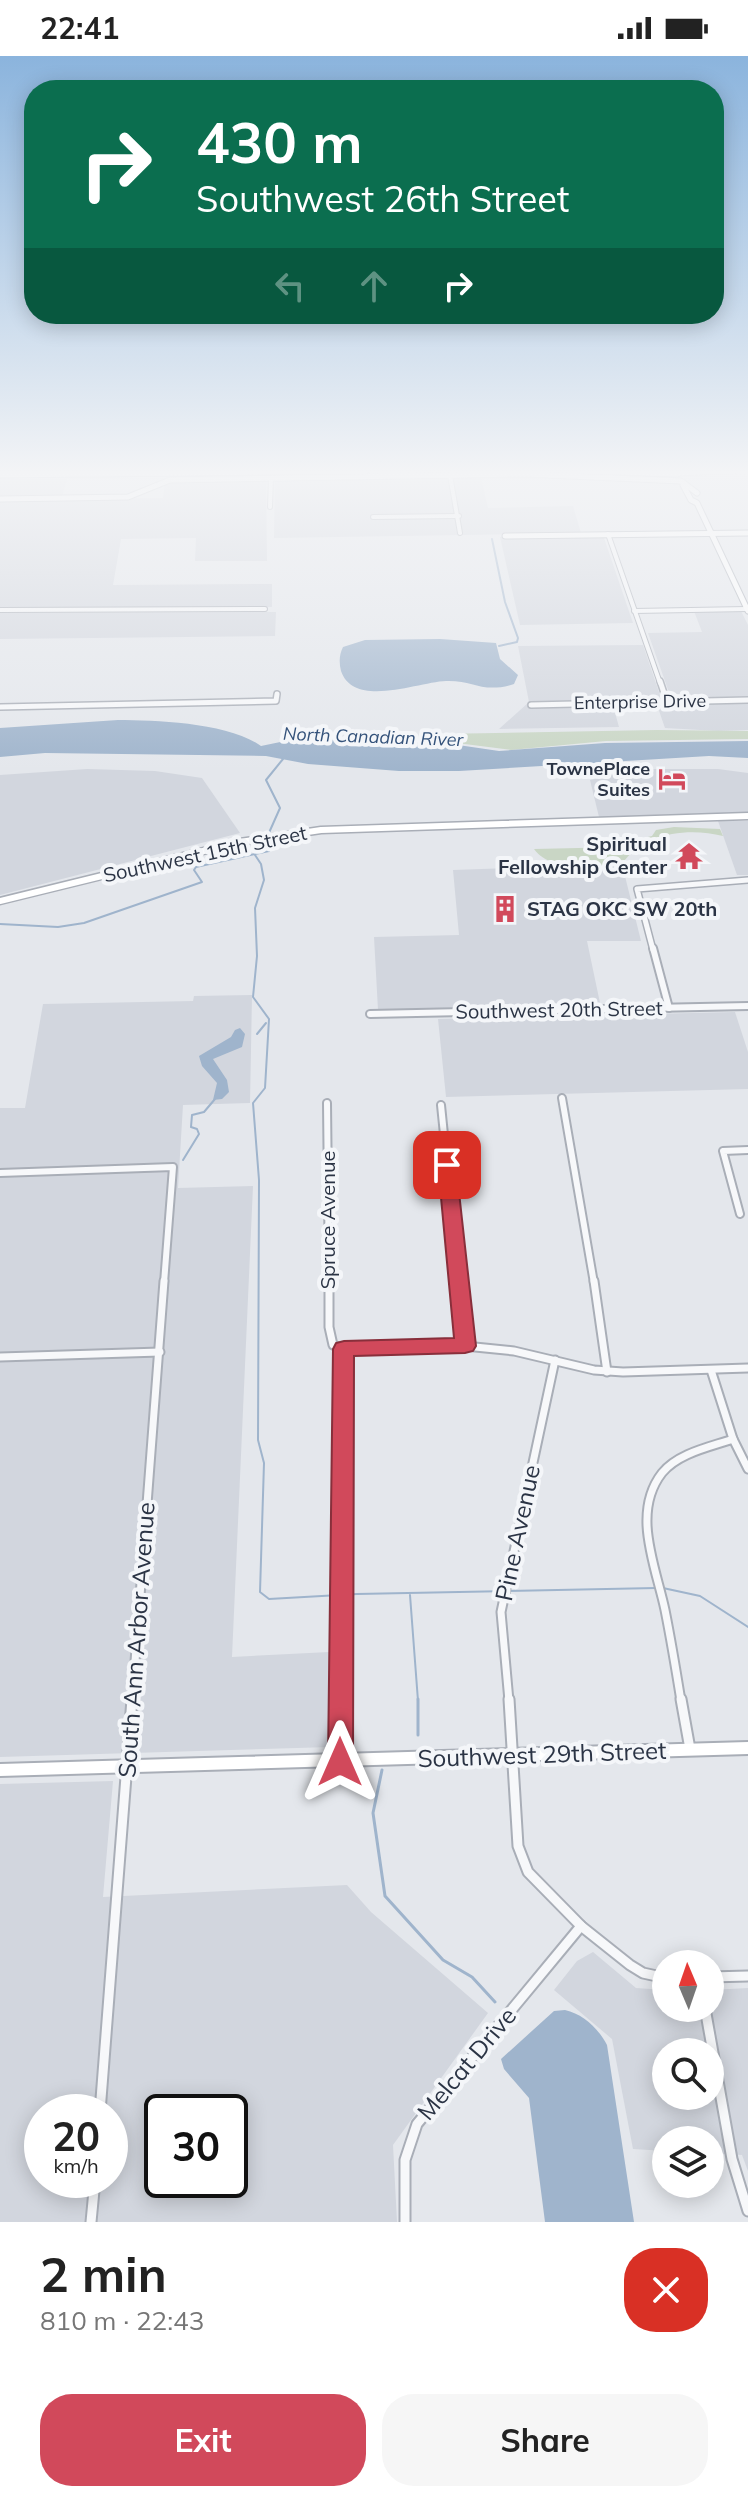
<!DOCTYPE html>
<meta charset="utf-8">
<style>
body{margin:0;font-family:Mulish,sans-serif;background:#f6f6f6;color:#222;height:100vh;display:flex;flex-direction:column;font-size:30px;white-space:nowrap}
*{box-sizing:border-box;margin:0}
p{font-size:26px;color:#767676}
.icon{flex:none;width:44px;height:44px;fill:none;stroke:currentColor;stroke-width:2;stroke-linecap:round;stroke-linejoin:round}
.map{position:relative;height:2166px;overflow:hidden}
.panel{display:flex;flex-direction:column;background:#fff;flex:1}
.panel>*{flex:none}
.hud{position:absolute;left:24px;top:24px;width:700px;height:244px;border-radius:32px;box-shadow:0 4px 20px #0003;background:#0b6e4f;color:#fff;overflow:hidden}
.needle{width:52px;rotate:358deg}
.tools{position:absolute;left:652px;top:1894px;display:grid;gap:16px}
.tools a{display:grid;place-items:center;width:72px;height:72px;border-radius:50%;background:#fff;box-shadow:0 4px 20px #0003;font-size:40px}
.speed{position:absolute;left:24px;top:2038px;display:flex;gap:16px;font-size:40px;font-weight:700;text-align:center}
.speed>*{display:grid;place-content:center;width:104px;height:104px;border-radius:50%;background:#fff;box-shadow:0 4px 20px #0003;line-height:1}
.speed small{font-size:20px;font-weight:400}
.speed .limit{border:4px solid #111;border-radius:12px;background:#fff;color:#111}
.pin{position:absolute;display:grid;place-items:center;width:68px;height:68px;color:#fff;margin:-34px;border-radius:16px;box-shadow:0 4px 12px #0006}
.me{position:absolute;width:88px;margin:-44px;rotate:0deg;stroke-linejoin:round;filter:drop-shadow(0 0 6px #0008)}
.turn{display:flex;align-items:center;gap:28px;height:168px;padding:0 40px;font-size:36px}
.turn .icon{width:104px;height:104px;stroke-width:2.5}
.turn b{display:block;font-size:56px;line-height:68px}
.lanes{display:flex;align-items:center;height:76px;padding:0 40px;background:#0003;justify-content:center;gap:40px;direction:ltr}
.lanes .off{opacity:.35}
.round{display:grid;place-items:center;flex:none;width:84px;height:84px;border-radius:32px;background:#f6f6f6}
.overview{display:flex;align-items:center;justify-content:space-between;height:136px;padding:0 40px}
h1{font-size:48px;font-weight:700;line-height:60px}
.button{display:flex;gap:16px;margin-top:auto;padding:16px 40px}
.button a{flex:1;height:92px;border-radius:32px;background:#d1495b;color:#fff;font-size:32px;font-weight:700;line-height:92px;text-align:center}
.button a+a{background:#f6f6f6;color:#222}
.status{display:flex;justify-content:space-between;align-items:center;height:56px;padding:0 40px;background:#fff;direction:ltr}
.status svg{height:22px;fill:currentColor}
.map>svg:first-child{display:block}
</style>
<div class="status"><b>22:41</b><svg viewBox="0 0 49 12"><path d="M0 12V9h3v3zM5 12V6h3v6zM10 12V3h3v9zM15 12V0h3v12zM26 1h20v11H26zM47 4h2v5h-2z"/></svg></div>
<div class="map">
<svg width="748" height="2166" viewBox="0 0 748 2166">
<rect width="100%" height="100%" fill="#e4e7ec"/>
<!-- built -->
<g fill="#d2d6de" fill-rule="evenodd">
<path d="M481,421L488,452L573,450L581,477L274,482L275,425Z"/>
<path d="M0,423H67L62,441L0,442Z"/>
<path d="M266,425L267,505H195L196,482L121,483L113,529L272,528V551L0,552V444L163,442L165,426Z"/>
<path d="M603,479L633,567L520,569L500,481Z"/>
<path d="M694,555H741L748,569V642H671L648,577L702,576Z"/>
<path d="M276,556L275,580L0,583V557Z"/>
<path d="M643,589L662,645L612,646L619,671L499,673L529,646L518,590Z"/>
<path d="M748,647V674L718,675L665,672L657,649Z"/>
<path d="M87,713L155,715L202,722L240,777L0,839V719Z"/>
<path d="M640,713H718L748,717V756L599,761L590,724Z"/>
<path d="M718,765H748V819H737Z"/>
<path d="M622,808L641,885H587L600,947L378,954L374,881L459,879L453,814Z"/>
<path d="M252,939L250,1047L183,1049L178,1132L253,1130L232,1601L329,1596L331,1691L0,1701V1052H25L43,948L193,945L194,940Z"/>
<path d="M735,956L748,996V1033L446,1041L438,963Z"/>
<path d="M113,1725L103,1841L347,1829L371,1856L488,1957L393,2089L397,2166H0V1728ZM42,2056H110V2124H42ZM162,2056H230V2124H162Z"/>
<path d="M593,1896L636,1932L666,1934V1952H710V1934L748,1932V2115L742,2099L710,2097V2084H666V2095L633,2093L612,1983L554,1934L577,1905ZM666,1996H710V2040H666Z"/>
</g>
<!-- green -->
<g fill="#c9d6c5">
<path d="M657,674L748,675V683L606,685L511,694L441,685L438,678Z"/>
<path d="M674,771L720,773L723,780C688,771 643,777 622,808C596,809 551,817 534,793L623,791L631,785L652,780L656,774Z"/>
</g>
<!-- water -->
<g fill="#9fb4cc">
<path d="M440,583L496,587L500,603L518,619L514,628C482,638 474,624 446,625C418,626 354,653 341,615C339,607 339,599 343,591L365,584Z"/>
<path d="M118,664C157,664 229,667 261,690L290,684L391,683L424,684L499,695L605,687L748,685V702L709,700L459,715H399L308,708L266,700L45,697L0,701V672Z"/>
<path d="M240,972L245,978L242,991L213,1003L227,1024L229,1036L222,1043L213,1044L217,1027L202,1010L199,1000L231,981L235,974Z"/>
<path d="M565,1954C583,1958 598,1972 607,1989L634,2166H545L529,2042L504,2013L501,2003L554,1955Z"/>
</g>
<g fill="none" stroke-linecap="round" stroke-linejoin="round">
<!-- stream-far1 -->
<g stroke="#9fb4cc" stroke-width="2">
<path d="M492,483L505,546L518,582L517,586L499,590"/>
<path d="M268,779L280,752L266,724L283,703"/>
<path d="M255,799L261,808L264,824L255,852L257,900L253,941L269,963L265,1032L253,1047L259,1124L258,1384L264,1407L260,1536L269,1543L357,1538L656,1532"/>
<path d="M0,868L58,871L84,867L202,826L194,814L196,811L269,795L274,790L270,785"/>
<path d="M257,978L266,967"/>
<path d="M183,1104L199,1078L197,1073L191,1071L192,1059L204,1056L215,1043"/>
<path d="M663,1532L700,1540L748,1571"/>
<path d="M410,1539L418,1645"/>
</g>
<!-- stream -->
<g stroke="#9fb4cc" stroke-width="3">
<path d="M418,1643V1679"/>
<path d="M382,1714L373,1757L385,1840L443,1904L472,1921L495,1946"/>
</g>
<!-- street-far4 casing -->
<g stroke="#a9aeb7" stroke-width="6">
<g id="street-far4">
<path d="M450,419L460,477"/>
<path d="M270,451L271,422"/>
<path d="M373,461L459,460"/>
<path d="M608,478L660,627"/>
<path d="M0,554L265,553"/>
<path d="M634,555L747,553"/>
</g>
</g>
<!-- street-far3 casing -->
<g stroke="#a9aeb7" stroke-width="8">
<g id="street-far3">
<path d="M660,625L667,646"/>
<path d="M531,649L748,644"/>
<path d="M0,651L276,645L277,638"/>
<path d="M653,894L637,833L748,824"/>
</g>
</g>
<!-- street-far2 casing -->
<g stroke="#a9aeb7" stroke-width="10">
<g id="street-far2">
<path d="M653,892L669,952"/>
<path d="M370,958L748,950"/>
<path d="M562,1042L594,1227"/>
<path d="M327,1047L329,1227"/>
<path d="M441,1049L459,1227"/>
<path d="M0,1117L173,1111L164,1227"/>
<path d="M740,1158L723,1095L748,1094"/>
</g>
</g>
<!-- street-far1 casing -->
<g stroke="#a9aeb7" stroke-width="11">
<g id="street-far1">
<path d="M329,1225V1271L333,1289L344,1293L465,1290L514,1295L594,1314L623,1316L748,1312"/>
<path d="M459,1225L465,1290"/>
<path d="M594,1225L607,1316"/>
<path d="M0,1301L160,1296"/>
<path d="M711,1314L733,1383L748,1413"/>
<path d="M132,1645L164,1225"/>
<path d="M341,1645L344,1293"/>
<path d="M509,1645L501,1556L555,1304"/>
<path d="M681,1645C676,1614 671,1584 665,1554C656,1511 631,1457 662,1417C678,1397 710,1391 733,1383"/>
</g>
</g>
<!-- street casing -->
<g stroke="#a9aeb7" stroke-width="13">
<g id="street">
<path d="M509,1643L518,1790L528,1816L581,1870L630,1909L643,1917L666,1922"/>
<path d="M681,1643L690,1693"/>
<path d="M340,1705L341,1643"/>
<path d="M710,1921L748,1920"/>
<path d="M705,1952L732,2103L748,2155"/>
<path d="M100,2056L132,1643"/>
<path d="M91,2166L95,2124"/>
<path d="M405,2166V2104L417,2068L581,1870"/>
</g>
</g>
<!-- secondary-far2 casing -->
<g stroke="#a9aeb7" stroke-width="7">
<g id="secondary-far2">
<path d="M677,417L748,414"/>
<path d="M683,429L691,444L697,447L748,555"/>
<path d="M0,443L128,441L170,424L525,418L681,425L697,437"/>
<path d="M505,480L748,477"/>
</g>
</g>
<!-- secondary-far1 casing -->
<g stroke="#a9aeb7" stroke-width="9">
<path id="secondary-far1" d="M0,845L240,786L321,774L748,760"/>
</g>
<!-- secondary casing -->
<g stroke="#a9aeb7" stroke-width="16">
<path id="secondary" d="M0,1714L748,1692"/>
</g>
<!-- highway casing -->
<g stroke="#8b94a3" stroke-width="9">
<g id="highway">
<path d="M587,414L677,417"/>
<path d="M0,418L365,414"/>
</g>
</g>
<!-- street-far4 -->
<use href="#street-far4" stroke="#f7f8fa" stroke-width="4"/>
<!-- street-far3 -->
<use href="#street-far3" stroke="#f7f8fa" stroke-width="5"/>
<!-- street-far2 -->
<use href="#street-far2" stroke="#f7f8fa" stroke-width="6"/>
<!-- street-far1 -->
<use href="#street-far1" stroke="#f7f8fa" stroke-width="7"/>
<!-- street -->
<use href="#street" stroke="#f7f8fa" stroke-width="9"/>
<!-- secondary-far2 -->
<use href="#secondary-far2" stroke="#fff" stroke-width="5"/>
<!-- secondary-far1 -->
<use href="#secondary-far1" stroke="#fff" stroke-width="6"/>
<!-- secondary -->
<use href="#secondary" stroke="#fff" stroke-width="12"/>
<!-- highway -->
<use href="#highway" stroke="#fff" stroke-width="7"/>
</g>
<!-- sky -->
<linearGradient id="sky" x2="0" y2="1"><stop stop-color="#8bb4dd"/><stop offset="0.58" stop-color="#f3f4f6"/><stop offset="1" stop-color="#f3f4f6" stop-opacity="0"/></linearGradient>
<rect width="748" height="717" fill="url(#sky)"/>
<!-- route -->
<path fill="#d1495b" stroke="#882f3b" stroke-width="2" d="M447,1103L456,1109L476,1290L473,1295L465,1297L354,1300L353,1706L349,1714L340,1717L331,1714L328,1706L333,1293L336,1287L344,1285L454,1282L438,1109Z"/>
<!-- icons -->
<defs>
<g id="hotel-bare" transform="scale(2.16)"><path d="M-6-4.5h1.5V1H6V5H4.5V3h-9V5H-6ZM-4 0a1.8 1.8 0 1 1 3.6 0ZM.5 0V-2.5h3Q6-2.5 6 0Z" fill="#d1495b" stroke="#f4f6f9" stroke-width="2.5" paint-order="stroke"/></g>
<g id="temple-bare" transform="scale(2.16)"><path d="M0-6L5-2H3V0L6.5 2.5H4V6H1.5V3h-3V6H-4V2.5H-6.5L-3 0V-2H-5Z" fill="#d1495b" stroke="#f4f6f9" stroke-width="2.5" paint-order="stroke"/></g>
<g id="building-bare" transform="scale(2.16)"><path d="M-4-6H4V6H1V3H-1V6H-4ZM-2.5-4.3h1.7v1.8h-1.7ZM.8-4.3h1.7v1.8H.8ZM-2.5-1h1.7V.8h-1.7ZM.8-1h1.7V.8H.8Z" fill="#d1495b" stroke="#f4f6f9" stroke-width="2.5" paint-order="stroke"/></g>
</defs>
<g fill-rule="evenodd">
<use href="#hotel-bare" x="672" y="723"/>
<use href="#temple-bare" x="689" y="800"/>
<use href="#building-bare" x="505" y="853"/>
</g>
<g text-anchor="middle" stroke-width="8" stroke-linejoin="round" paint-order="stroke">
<!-- far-street labels -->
<g font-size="18" fill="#2b3445" stroke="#f4f6f9">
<text transform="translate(640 646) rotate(-1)" y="6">Enterprise Drive</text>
</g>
<!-- far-water labels -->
<g font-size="18" font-style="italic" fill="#34527a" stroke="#f4f6f9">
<text transform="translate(373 681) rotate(2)" y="6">North Canadian River</text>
</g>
<!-- far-poi labels -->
<g font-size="18" font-weight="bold" fill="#2b3445" stroke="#f4f6f9" text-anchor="end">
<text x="650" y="719">TownePlace<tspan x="650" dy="21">Suites</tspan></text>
</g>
<!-- poi labels -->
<g font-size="20" font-weight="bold" fill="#2b3445" stroke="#f4f6f9" text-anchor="end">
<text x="667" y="795">Spiritual<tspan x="667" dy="23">Fellowship Center</tspan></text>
<text x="527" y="860" text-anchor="start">STAG OKC SW 20th</text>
</g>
<!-- street labels -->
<g font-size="20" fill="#2b3445" stroke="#f4f6f9">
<text transform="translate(205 798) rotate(-12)" y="7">Southwest 15th Street</text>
<text transform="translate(559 954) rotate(-1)" y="7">Southwest 20th Street</text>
<text transform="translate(328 1164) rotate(-90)" y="7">Spruce Avenue</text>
</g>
<!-- near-street labels -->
<g font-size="24" fill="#2b3445" stroke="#f4f6f9">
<text transform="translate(518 1477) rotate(-78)" y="8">Pine Avenue</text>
<text transform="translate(137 1584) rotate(-86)" y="8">South Ann Arbor Avenue</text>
<text transform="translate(542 1699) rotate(-2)" y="8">Southwest 29th Street</text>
<text transform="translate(467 2008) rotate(-50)" y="8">Melcat Drive</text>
</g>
</g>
</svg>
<div class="tools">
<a><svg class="needle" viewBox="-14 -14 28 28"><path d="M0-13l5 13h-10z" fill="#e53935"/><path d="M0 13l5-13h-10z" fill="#767676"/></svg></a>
<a><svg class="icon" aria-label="search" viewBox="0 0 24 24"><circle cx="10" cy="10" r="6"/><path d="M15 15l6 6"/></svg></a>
<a><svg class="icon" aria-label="layers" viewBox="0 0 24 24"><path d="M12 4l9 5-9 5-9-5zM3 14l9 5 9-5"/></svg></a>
</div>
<div class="speed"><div>20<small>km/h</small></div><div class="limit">30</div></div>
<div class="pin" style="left:447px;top:1109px;background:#d93025"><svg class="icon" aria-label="arrive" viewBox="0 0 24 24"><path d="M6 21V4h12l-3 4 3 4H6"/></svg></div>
<svg class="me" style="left:340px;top:1706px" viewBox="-20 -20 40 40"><path d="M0-17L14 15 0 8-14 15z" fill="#d1495b" stroke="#fff" stroke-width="4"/></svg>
<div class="hud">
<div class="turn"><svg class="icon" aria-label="right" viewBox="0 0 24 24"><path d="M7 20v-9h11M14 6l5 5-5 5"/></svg><div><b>430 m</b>Southwest 26th Street</div></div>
<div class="lanes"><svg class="icon off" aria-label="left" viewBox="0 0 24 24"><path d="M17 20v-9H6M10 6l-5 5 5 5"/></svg><svg class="icon off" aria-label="ahead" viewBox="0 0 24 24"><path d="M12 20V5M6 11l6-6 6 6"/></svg><svg class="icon" aria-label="right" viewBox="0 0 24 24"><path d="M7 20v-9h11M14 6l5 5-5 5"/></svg></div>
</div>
</div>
<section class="panel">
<div class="overview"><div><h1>2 min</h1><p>810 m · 22:43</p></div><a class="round" style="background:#d93025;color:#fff"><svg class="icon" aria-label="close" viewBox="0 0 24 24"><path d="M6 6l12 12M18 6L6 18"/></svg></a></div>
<div class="button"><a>Exit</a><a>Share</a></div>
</section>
